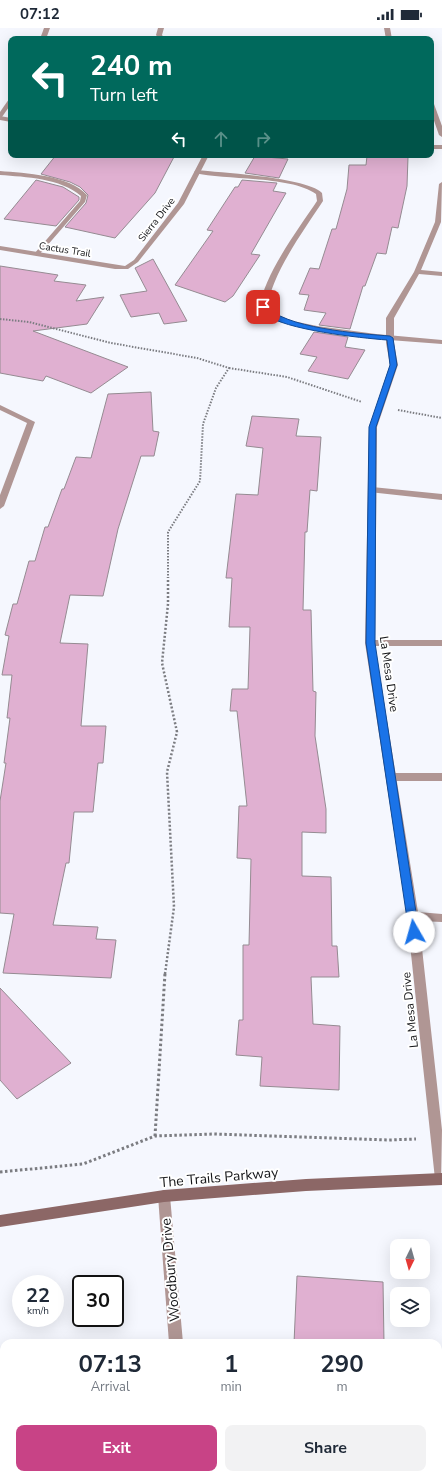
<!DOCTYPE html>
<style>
body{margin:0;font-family:"Nunito Sans",sans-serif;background:#f2f2f3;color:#1f2937;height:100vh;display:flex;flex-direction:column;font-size:15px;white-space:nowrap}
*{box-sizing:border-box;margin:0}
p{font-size:13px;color:#747a83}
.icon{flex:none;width:22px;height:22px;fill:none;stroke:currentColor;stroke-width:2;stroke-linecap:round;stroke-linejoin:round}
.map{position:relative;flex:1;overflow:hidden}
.panel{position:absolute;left:0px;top:1311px;width:442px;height:140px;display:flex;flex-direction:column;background:#fff;border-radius:12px 12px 0 0;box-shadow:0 4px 16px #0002}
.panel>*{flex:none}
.hud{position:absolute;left:8px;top:8px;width:426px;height:122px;border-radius:8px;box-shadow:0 4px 16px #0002;background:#00695c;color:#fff;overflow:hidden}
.needle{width:26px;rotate:185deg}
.controls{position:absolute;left:390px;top:1211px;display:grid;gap:8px}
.controls a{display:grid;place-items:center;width:40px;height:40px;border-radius:8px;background:#fff;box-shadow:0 4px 16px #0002;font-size:20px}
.speed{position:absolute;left:12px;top:1247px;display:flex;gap:8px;font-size:20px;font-weight:700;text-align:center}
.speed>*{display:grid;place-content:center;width:52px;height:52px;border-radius:50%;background:#fff;box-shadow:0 4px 16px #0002;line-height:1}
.speed small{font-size:10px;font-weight:400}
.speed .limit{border:2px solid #111;border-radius:6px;background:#fff;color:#111}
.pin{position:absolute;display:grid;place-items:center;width:34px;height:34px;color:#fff;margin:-17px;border-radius:8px;box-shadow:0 2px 6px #0006}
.me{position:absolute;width:44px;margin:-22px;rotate:353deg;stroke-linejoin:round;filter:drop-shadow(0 0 3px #0008)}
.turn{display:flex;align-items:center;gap:14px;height:84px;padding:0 16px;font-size:18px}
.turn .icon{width:52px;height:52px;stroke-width:2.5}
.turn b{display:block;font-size:28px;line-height:34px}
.lanes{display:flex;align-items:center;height:38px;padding:0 16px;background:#0003;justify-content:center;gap:20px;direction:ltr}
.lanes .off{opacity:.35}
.eta{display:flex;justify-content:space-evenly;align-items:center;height:68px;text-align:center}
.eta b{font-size:24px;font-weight:700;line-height:28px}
.button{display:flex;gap:8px;margin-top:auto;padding:8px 16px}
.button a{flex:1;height:46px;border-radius:8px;background:#c84386;color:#fff;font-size:16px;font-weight:700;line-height:46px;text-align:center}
.button a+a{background:#f2f2f3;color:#1f2937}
.status{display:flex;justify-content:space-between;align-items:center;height:28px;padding:0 20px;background:#fff;direction:ltr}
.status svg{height:11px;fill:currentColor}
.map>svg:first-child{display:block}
</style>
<div class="status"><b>07:12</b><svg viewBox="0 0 49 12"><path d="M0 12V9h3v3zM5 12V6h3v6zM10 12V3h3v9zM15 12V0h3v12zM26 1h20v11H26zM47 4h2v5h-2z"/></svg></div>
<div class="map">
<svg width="442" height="1451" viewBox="0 0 442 1451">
<rect width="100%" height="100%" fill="#f5f7fe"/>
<!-- building -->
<g fill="#e0b0d1" stroke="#958b92">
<path d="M56,127H175L155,165L115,210L65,199L86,175L88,167L80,159L70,154L41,146Z"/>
<path d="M255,128L288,131L279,150L245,145Z"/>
<path d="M367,128L408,129L407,158L398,200L392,199L386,226L377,225L365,258H363L350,301L319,297L326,285L304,282L309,267L299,266L310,240L319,241L332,201H336L347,161L349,137H366Z"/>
<path d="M36,152L63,159L79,169V172L56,198L4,191Z"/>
<path d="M242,152L277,155L273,163L286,165L251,226L260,227L233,268L225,274L175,257L213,203L207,202L235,159H238Z"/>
<path d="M153,231L169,260L187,293L164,296L159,285L131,289L120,267L147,263L135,240Z"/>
<path d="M0,238L58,247L54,253L86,257L76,273L104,269L87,296L33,303L128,339L91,365L46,348L43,353L0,345Z"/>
<path d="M314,304L348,309L345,319L365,322L348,351L308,343L317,329L300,326Z"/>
<path d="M151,364L153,403L159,404L154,428H141L118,501L103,568L70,567L60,615L88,616L81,698H106L103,735H98L93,784H74L69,835H66L53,897L98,899L96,911L116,912L111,950L3,945L14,886L0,885V773L6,735H4L10,690H7L12,647H2L9,608L5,607L13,576H17L29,533H35L45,499H48L62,461H64L76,429L91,430L108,366Z"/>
<path d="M252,388L299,391L296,408L321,409L317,463L310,462L307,504H305L303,582H311L313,663L316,664L315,708L326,781V805L302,804V848L331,849L332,918H337L339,949H311L313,996L340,998L339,1062L260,1058L262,1029L236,1027L239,992H243V917H249L251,831L237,830L239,778H247L237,683H230L232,661H248L250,599H229L232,550H226L236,466L258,467L263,420L246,418Z"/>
<path d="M0,960L71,1035L17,1071L0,1052Z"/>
<path d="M297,1248L383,1254L384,1315H294Z"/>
</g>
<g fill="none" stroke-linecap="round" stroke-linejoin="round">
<!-- path-far2 -->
<g stroke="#7b7c81" stroke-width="2" stroke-dasharray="1.5 1.5" stroke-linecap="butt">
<path d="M0,291L29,294L111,315L197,330L229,340L216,360L203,396L200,453L168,504V550"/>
<path d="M229,340L287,349L362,374"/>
<path d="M398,382L442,390"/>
</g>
<!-- path-far1 -->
<path stroke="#7b7c81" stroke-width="2.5" stroke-dasharray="2 2" stroke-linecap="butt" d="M165,946L174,879L167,744L177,704L162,635L168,576V549"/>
<!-- path -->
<g stroke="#7b7c81" stroke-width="3" stroke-dasharray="2.5 2.5" stroke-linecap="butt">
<path d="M155,1108L165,945"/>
<path d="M0,1144L83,1136L155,1108L214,1106L389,1112L416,1111"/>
</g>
<!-- lane -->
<g fill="#b09694" fill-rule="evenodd">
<path d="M44,0H50L46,11H40Z"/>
<path d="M11,70V76L2,89L0,90V84L9,71Z"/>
<path d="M197,142C223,145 306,149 322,165L323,173C306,199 270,248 268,279L275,286L293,293L317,298L376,306L442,312V316L376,311L317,303L289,296L270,289L260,279C263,248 299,200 317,173L316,166C291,148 226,152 195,145L194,144Z"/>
<path d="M0,143C25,145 69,147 87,167L85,174L39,227L34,226L80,173L81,168C60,150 26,149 0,147Z"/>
<path d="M372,459L442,466V472L369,464L368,462L369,460Z"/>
<path d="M391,745H442V753H391L387,752L386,749L387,746Z"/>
</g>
<!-- street -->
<g fill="#b09694" fill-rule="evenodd">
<path d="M158,0H164L162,7L165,11H159L156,7Z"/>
<path d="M384,0H390L392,11H386Z"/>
<path d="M431,74L434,76L442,98V109L439,107L431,84Z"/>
<path d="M0,88L11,90V94L0,92Z"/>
<rect x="431" y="117" width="11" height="4"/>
<path d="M203,127H209L184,176L138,234L128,241H115L0,222V218L125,238L134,232L178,175Z"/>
<path d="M442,154L441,194L421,242L442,244V248L419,246L394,290V315L398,337L377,399L375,612H442V618H375L418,884L442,886V894L419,893L442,1102L441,1157L437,1155L435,1151L407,888L365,615L369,399L390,337L386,315V290L414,244L435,194L439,156Z"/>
<path d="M0,377L35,394L4,478L0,481V467L27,395L0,382Z"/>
<path d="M164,1162L169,1164L170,1168L183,1315H169L158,1168L159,1164Z"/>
<path d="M178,1447H192L191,1451H177Z"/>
</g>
<!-- secondary -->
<path fill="#8c6766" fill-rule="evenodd" d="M442,1145V1157L306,1163L164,1174L0,1199V1187L164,1162L306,1151Z"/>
</g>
<!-- route -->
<path fill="#1a73e8" stroke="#114b97" d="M261,277H266C281,300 362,306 390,308L393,310L397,337L376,399L375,615L419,904L418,907H411L409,904L366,615L369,399L390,337L387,312C361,310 284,302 265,286C263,285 262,281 260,279Z"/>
<g text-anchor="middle" stroke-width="4" stroke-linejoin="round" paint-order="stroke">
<!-- far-street labels -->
<g font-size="10" fill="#131417" stroke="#fff">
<text transform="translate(156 191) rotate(-52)" y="4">Sierra Drive</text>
<text transform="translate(65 221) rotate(9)" y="4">Cactus Trail</text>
</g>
<!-- street labels -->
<g font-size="12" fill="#131417" stroke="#fff">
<text transform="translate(389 646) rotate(82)" y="4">La Mesa Drive</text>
<text transform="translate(410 982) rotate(-96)" y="4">La Mesa Drive</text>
</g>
<!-- near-street labels -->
<g font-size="14" fill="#131417" stroke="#fff">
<text transform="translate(219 1149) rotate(-5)" y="5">The Trails Parkway</text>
<text transform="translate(170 1242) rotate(-95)" y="5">Woodbury Drive</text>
</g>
</g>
</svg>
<div class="controls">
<a><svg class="needle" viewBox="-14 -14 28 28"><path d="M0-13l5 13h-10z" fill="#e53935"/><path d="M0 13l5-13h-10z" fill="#747a83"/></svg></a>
<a><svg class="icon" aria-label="layers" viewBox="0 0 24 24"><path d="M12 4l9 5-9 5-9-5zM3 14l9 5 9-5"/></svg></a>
</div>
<div class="speed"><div>22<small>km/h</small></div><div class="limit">30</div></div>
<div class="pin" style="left:263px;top:279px;background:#d93025"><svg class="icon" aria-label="arrive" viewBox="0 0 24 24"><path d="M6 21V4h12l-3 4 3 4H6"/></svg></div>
<svg class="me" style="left:414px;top:904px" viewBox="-20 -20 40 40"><circle r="19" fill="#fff"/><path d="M0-13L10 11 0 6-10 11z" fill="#1a73e8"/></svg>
<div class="hud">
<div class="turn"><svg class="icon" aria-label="left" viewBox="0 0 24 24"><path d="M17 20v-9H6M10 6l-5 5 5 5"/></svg><div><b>240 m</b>Turn left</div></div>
<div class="lanes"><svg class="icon" aria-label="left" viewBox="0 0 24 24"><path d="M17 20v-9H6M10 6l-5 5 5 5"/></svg><svg class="icon off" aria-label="ahead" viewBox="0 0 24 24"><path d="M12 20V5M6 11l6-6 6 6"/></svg><svg class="icon off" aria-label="right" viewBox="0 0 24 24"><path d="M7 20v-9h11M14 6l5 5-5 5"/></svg></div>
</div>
<section class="panel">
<div class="eta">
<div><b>07:13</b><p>Arrival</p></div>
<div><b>1</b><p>min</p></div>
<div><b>290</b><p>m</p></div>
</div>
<div class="button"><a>Exit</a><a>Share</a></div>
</section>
</div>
